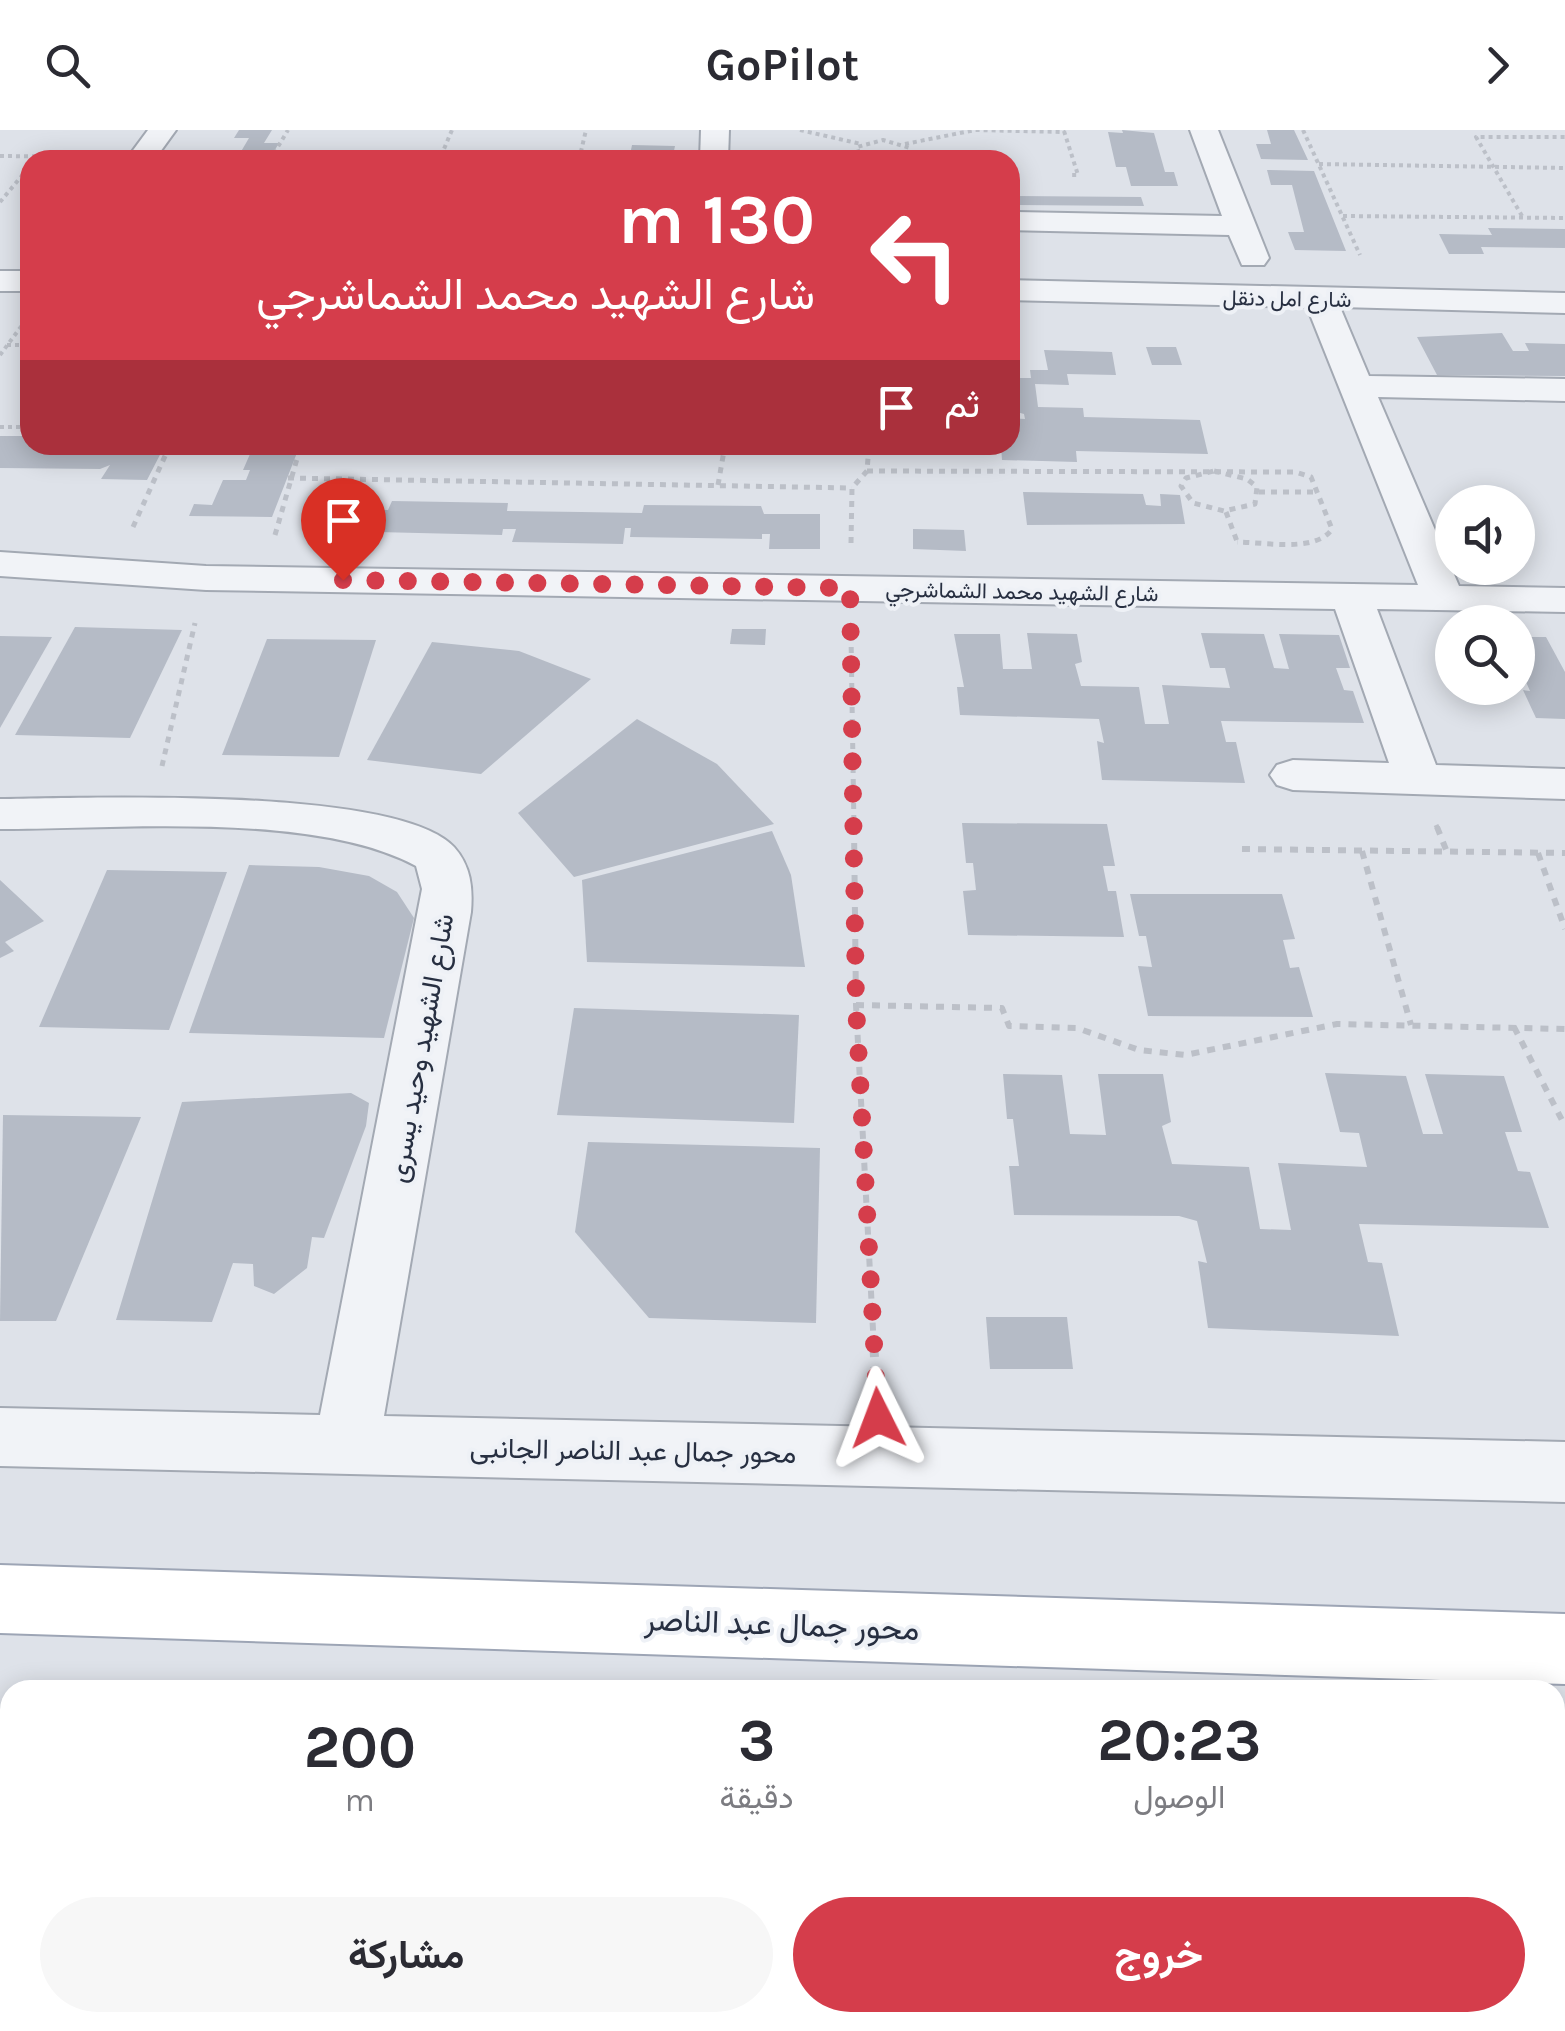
<!DOCTYPE html>
<html lang="ar">
<meta charset="utf-8">
<style>
body{margin:0;font-family:Karla,Vazirmatn,sans-serif;background:#f7f7f7;color:#2b2b33;direction:rtl;height:100vh;display:flex;flex-direction:column;font-size:38px;white-space:nowrap}
*{box-sizing:border-box;margin:0}
p{font-size:32px;color:#7c7c81}
.icon{flex:none;width:55px;height:55px;fill:none;stroke:currentColor;stroke-width:2;stroke-linecap:round;stroke-linejoin:round}
.map{position:relative;flex:1;overflow:hidden;direction:ltr}
.sheet{position:absolute;left:0px;top:1550px;width:1565px;height:352px;display:flex;flex-direction:column;background:#fff;border-radius:30px 30px 0 0;box-shadow:0 5px 25px #0003;direction:rtl}
.sheet>*{flex:none}
.top-card{position:absolute;left:20px;top:20px;width:1000px;height:305px;border-radius:30px;box-shadow:0 5px 25px #0003;direction:rtl;background:#d53d4b;color:#fff;overflow:hidden}
.controls{position:absolute;left:1435px;top:355px;display:grid;gap:20px}
.controls a{display:grid;place-items:center;width:100px;height:100px;border-radius:50%;background:#fff;box-shadow:0 5px 25px #0003;font-size:50px}
.pin{position:absolute;display:grid;place-items:center;width:85px;height:85px;color:#fff;margin:-102px -42px;border-radius:50% 50% 50% 0;rotate:-45deg;box-shadow:0 0 10px #0007}
.pin .icon{rotate:45deg}
.me{position:absolute;width:110px;margin:-55px;rotate:357deg;stroke-linejoin:round;filter:drop-shadow(0 0 8px #0008)}
.turn{display:flex;align-items:center;gap:35px;height:210px;padding:0 40px;font-size:45px}
.turn .icon{width:130px;height:130px;stroke-width:2.5}
.turn b{display:block;font-size:70px;line-height:85px}
.then{display:flex;align-items:center;height:95px;padding:0 40px;background:#0003;gap:20px;font-size:38px}
.eta{display:flex;justify-content:space-evenly;align-items:center;height:170px;text-align:center}
.eta b{font-size:60px;font-weight:700;line-height:70px}
.button{display:flex;gap:20px;margin-top:auto;padding:20px 40px}
.button a{flex:1;height:115px;border-radius:60px;background:#d53d4b;color:#fff;font-size:40px;font-weight:700;line-height:115px;text-align:center}
.button a+a{background:#f7f7f7;color:#2b2b33}
header{display:flex;justify-content:space-between;align-items:center;height:130px;padding:0 40px;background:#fff;font-size:45px;font-weight:700}
.map>svg:first-child{display:block}
</style>
<header><svg class="icon" aria-label="forward" viewBox="0 0 24 24"><path d="M9 5l7 7-7 7"/></svg>GoPilot<svg class="icon" aria-label="search" viewBox="0 0 24 24"><circle cx="10" cy="10" r="6"/><path d="M15 15l6 6"/></svg></header>
<div class="map">
<svg width="1565" height="1901" viewBox="0 0 1565 1901">
<rect width="100%" height="100%" fill="#dee2e9"/>
<!-- building -->
<g fill="#b5bbc6">
<path d="M239,0H272L264,13H279L269,30H236L249,8H234Z"/>
<path d="M1122,0L1154,3L1165,42H1174L1178,56H1131L1126,37H1116L1108,2L1123,3Z"/>
<path d="M1267,0H1294L1308,30L1261,29L1256,14H1271Z"/>
<path d="M632,15L675,16L672,30H629Z"/>
<path d="M1267,40L1314,41L1346,121L1295,120L1288,102H1304L1292,55H1271Z"/>
<path d="M1010,66L1141,67L1144,76L1010,75Z"/>
<path d="M1488,98L1565,99V118L1481,117L1484,124H1449L1439,104L1492,105Z"/>
<path d="M1502,203L1513,221H1529L1525,213L1565,214V246L1437,245L1417,207Z"/>
<path d="M1146,217H1176L1182,235H1152Z"/>
<path d="M1044,220L1112,222L1116,245L1067,244L1069,255L1035,254L1038,277L1083,278L1084,287L1200,290L1208,324L1076,321L1077,332L1002,330L1001,315H1010V288L1025,289L1024,284L1010,280V248H1031L1030,240H1048Z"/>
<path d="M0,306H30V315H165L147,350L101,349L110,335L100,339L0,338Z"/>
<path d="M254,315H300L272,387L189,386L194,374L212,375L223,350H246L250,340H243Z"/>
<path d="M1023,362L1143,364L1146,375L1161,376L1160,364L1180,365L1185,394L1027,395Z"/>
<path d="M392,371L508,373L507,381L581,382L642,383L644,375L761,376L764,384H820V419H769L770,404H762V409L630,407L631,398H625L623,414L512,412L516,399H503L502,405L377,402L379,396L361,395L356,410L312,409L324,379L388,380Z"/>
<path d="M913,399L964,400L966,421L913,419Z"/>
<path d="M75,497L182,500L130,608L15,605Z"/>
<path d="M732,499H766L765,515L730,514Z"/>
<path d="M1027,503L1077,504L1082,532L1075,534L1081,556L1139,557L1145,594H1169L1162,555L1230,558L1225,538H1210L1201,503L1264,504L1274,538L1289,539L1279,504L1339,505L1350,538H1336L1344,560L1353,561L1364,593L1221,591L1226,612H1236L1245,653L1102,650L1097,611L1104,613L1099,589L960,585L957,557H964L954,504H1000L1003,539H1032Z"/>
<path d="M0,506L52,507L0,598Z"/>
<path d="M1518,507H1546L1565,542V589L1536,588L1523,560L1530,561L1518,534Z"/>
<path d="M267,509L376,510L339,627L222,625Z"/>
<path d="M432,512L519,521L591,549L481,644L367,630Z"/>
<path d="M637,589L717,634L774,694L574,747L518,683Z"/>
<path d="M962,693L1107,694L1115,736H1103L1108,761H1116L1124,807L968,805L963,761L976,760L973,733H966Z"/>
<path d="M772,701L791,745L805,837L587,832L582,750Z"/>
<path d="M249,735L319,737L369,746L397,762L414,788L384,908L189,903Z"/>
<path d="M107,740L227,742L169,900L39,897Z"/>
<path d="M0,750L44,791L5,812L14,821L0,828Z"/>
<path d="M1130,764H1282L1295,809L1283,810L1290,838L1299,837L1313,887L1148,886L1138,836L1152,837L1146,806H1139Z"/>
<path d="M574,878L799,885L794,993L557,985Z"/>
<path d="M1325,943L1406,946L1423,1004H1443L1425,944L1504,946L1522,1002H1505L1518,1041L1530,1042L1549,1098L1359,1094L1368,1132L1382,1133L1399,1206L1208,1198L1198,1131L1207,1133L1197,1091L1179,1086L1014,1085L1009,1036H1019L1013,989H1007L1003,944L1062,945L1070,1004L1106,1005L1098,944H1163L1171,992L1162,996L1172,1034L1249,1037L1260,1099L1291,1100L1278,1033L1367,1037L1359,1003L1340,1002Z"/>
<path d="M351,963L369,973L366,996L324,1108L312,1107L307,1138L274,1164L254,1156L253,1134L233,1133L212,1192L116,1190L182,972Z"/>
<path d="M3,985L141,987L56,1191H0Z"/>
<path d="M588,1012L820,1018L816,1193L649,1188L575,1102Z"/>
<path d="M986,1187H1067L1073,1239H990Z"/>
</g>
<g fill="none" stroke-linecap="round" stroke-linejoin="round">
<!-- minor casing -->
<g stroke="#a3a9b3" stroke-width="4">
<g id="minor">
<path d="M148,0H176L155,29H135L131,23Z"/>
<path d="M701,0H729L728,30H700Z"/>
<path d="M1190,0H1218L1269,128L1264,135H1242L1229,105L1010,100V82L1222,86Z"/>
<rect x="0" y="141" width="30" height="20"/>
<path d="M1010,150L1565,163V183L1340,177L1369,246L1565,249V271L1378,267L1459,456L1565,458V482L1377,479L1436,635L1565,639V669L1293,660L1277,655L1270,645L1277,635L1293,630L1389,633L1335,479L206,460L0,446V422L206,436L1418,455L1307,177L1010,170Z"/>
<path d="M0,669C88,668 397,656 454,717C471,736 473,758 471,782L384,1286L1565,1312V1372L0,1336V1278L320,1285L422,759L416,736C314,681 117,699 0,699Z"/>
<path d="M1302,1892H1401L1397,1901H1299Z"/>
</g>
</g>
<!-- major casing -->
<g stroke="#9da5b5" stroke-width="4">
<g id="major">
<path d="M0,1435L1565,1484V1554L0,1503Z"/>
<rect x="0" y="1741" width="10" height="78"/>
<path d="M1555,1808L1565,1809V1889L1555,1888Z"/>
</g>
</g>
<!-- path-far3 -->
<g stroke="#bcc0c8" stroke-width="4" stroke-dasharray="4 4" stroke-linecap="butt">
<path d="M800,0L861,14"/>
<path d="M1303,0L1360,125"/>
<path d="M1064,1L1078,45H1071"/>
<path d="M905,14L975,0L1065,2"/>
<path d="M274,25H403"/>
<path d="M0,26L99,27"/>
<path d="M441,26L452,0"/>
<path d="M270,30L288,0"/>
<path d="M396,30L423,22L444,30"/>
<path d="M579,30L586,0"/>
<path d="M834,30L859,24"/>
<path d="M873,30L859,24L857,17L883,10L910,18L909,25L896,30"/>
<path d="M1319,34L1565,38"/>
<path d="M0,72L30,36"/>
<path d="M1343,86L1565,88"/>
<path d="M1522,86L1476,7H1565"/>
<path d="M7,215H30"/>
<path d="M0,225L23,194"/>
<path d="M0,297H30"/>
</g>
<!-- path-far2 -->
<g stroke="#bcc0c8" stroke-width="5" stroke-dasharray="6 6" stroke-linecap="butt">
<path d="M867,341L1295,342L1311,347L1332,399C1316,423 1264,412 1237,412"/>
<path d="M1214,341L1247,349L1257,357L1255,374L1224,381L1193,373L1181,356L1186,348Z"/>
<path d="M288,348L852,358"/>
<path d="M718,355L725,315"/>
<path d="M1259,362H1317"/>
<path d="M1226,382L1238,414"/>
<path d="M133,397L170,315"/>
<path d="M275,405L301,315"/>
<path d="M851,413L852,358L867,341L869,315"/>
<path d="M851,505L854,699"/>
<path d="M162,636L195,493"/>
<path d="M1436,695L1438,699"/>
</g>
<!-- path-far1 -->
<g stroke="#bcc0c8" stroke-width="6" stroke-dasharray="8 8" stroke-linecap="butt">
<path d="M854,697L856,875L874,1219"/>
<path d="M1437,697L1447,722"/>
<path d="M1242,719L1565,723"/>
<path d="M1362,721L1411,895"/>
<path d="M1538,723L1565,799"/>
<path d="M856,875L1002,878L1009,896L1077,898L1139,920L1185,925L1337,894L1565,899"/>
<path d="M1514,897L1565,996"/>
</g>
<!-- path -->
<path stroke="#bcc0c8" stroke-width="9" stroke-dasharray="10 10" stroke-linecap="butt" d="M874,1217L876,1262"/>
<!-- minor -->
<use href="#minor" fill="#f1f3f7" fill-rule="evenodd"/>
<!-- major -->
<use href="#major" fill="#fff" fill-rule="evenodd"/>
</g>
<g fill="none" stroke-linecap="round" stroke-linejoin="round">
<!-- route -->
<path stroke="#d53d4b" stroke-width="18" stroke-dasharray="0 32.4" d="M343,450L850,458L856,875L878,1288"/>
</g>
<g text-anchor="middle" stroke-width="8" stroke-linejoin="round" paint-order="stroke">
<!-- far-street labels -->
<g font-size="22" fill="#272f41" stroke="#eef1f6">
<text transform="translate(1287 168) rotate(1)" y="8">شارع امل دنقل</text>
<text transform="translate(1022 461) rotate(1)" y="8">شارع الشهيد محمد الشماشرجي</text>
</g>
<!-- street labels -->
<g font-size="28" fill="#272f41" stroke="#eef1f6">
<text transform="translate(420 918) rotate(-80)" y="10">شارع الشهيد وحيد يسرى</text>
<text transform="translate(633 1320) rotate(1)" y="10">محور جمال عبد الناصر الجانبى</text>
</g>
<!-- near-street labels -->
<g font-size="32" fill="#272f41" stroke="#eef1f6">
<text transform="translate(782 1494) rotate(2)" y="11">محور جمال عبد الناصر</text>
</g>
</g>
</svg>
<div class="controls">
<a><svg class="icon" aria-label="sound" viewBox="0 0 24 24"><path d="M4 9h4l5-4v14l-5-4H4zM17 9q2 3 0 6"/></svg></a>
<a><svg class="icon" aria-label="search" viewBox="0 0 24 24"><circle cx="10" cy="10" r="6"/><path d="M15 15l6 6"/></svg></a>
</div>
<div class="pin" style="left:343px;top:450px;background:#d93025"><svg class="icon" aria-label="arrive" viewBox="0 0 24 24"><path d="M6 21V4h12l-3 4 3 4H6"/></svg></div>
<svg class="me" style="left:878px;top:1288px" viewBox="-20 -20 40 40"><path d="M0-17L14 15 0 8-14 15z" fill="#d53d4b" stroke="#fff" stroke-width="4"/></svg>
<div class="top-card">
<div class="turn"><svg class="icon" aria-label="left" viewBox="0 0 24 24"><path d="M17 20v-9H6M10 6l-5 5 5 5"/></svg><div><b>130 m</b>شارع الشهيد محمد الشماشرجي</div></div>
<div class="then">ثم<svg class="icon" aria-label="arrive" viewBox="0 0 24 24"><path d="M6 21V4h12l-3 4 3 4H6"/></svg></div>
</div>
<section class="sheet">
<div class="eta">
<div><b>20:23</b><p>الوصول</p></div>
<div><b>3</b><p>دقيقة</p></div>
<div><b>200</b><p>m</p></div>
</div>
<div class="button"><a>خروج</a><a>مشاركة</a></div>
</section>
</div>
